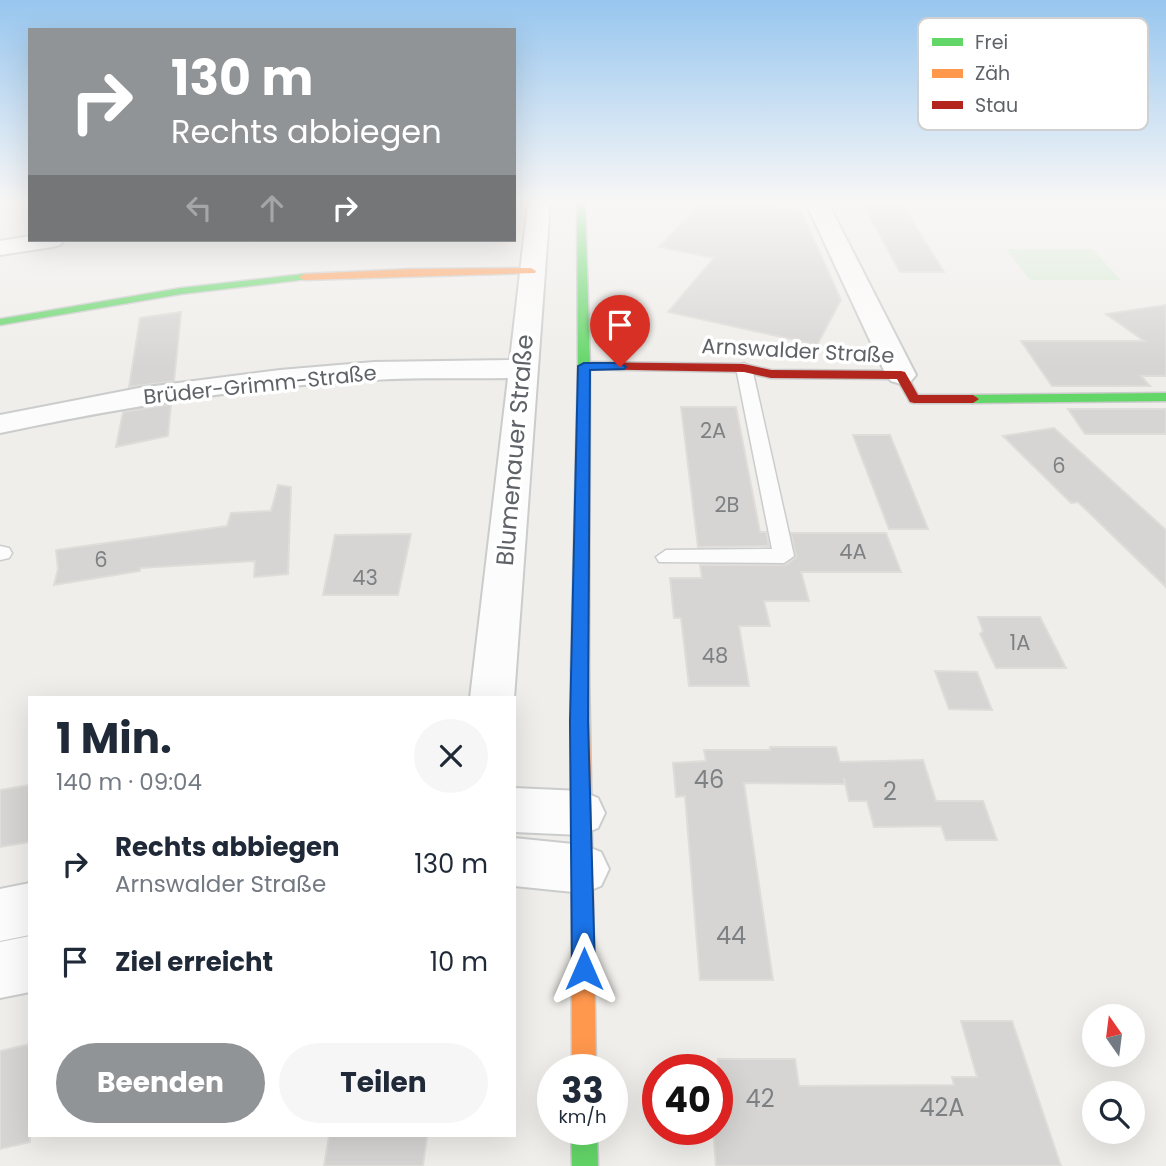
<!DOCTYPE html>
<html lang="de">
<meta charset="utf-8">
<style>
body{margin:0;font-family:Poppins,sans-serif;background:#f6f6f7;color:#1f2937;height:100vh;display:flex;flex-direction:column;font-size:26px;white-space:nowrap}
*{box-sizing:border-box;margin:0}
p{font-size:23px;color:#747a83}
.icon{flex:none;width:38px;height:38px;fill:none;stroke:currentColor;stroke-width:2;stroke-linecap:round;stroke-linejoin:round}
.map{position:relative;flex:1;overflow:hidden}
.details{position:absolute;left:28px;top:696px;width:488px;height:441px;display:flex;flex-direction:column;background:#fff;border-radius:0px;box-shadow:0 7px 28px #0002}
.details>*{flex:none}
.hud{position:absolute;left:28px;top:28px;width:488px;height:214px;border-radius:0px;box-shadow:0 7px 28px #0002;background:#919496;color:#fff;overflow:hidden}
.needle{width:46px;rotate:346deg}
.controls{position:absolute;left:1082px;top:1004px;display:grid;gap:14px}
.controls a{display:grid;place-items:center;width:63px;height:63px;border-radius:50%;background:#fff;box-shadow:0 7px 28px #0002;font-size:35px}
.speed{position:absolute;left:537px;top:1054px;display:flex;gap:14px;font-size:35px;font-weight:700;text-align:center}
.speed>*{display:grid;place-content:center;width:91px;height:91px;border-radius:50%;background:#fff;box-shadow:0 7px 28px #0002;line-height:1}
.speed small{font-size:18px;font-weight:400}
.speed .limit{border:10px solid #d22;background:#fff;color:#111}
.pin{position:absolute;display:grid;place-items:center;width:60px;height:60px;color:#fff;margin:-72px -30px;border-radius:50% 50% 50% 0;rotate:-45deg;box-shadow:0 0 7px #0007}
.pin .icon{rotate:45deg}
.me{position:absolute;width:77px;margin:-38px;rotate:0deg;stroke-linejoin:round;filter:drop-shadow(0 0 5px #0008)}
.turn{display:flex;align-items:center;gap:24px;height:147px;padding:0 28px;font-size:32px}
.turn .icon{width:91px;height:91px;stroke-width:2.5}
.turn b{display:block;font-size:49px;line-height:60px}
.lanes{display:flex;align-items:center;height:66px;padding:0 28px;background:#0003;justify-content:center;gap:35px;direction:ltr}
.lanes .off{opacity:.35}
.round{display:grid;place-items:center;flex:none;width:74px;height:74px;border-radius:37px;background:#f6f6f7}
.head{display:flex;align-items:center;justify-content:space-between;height:119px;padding:0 28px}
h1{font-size:42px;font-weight:700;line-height:52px}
.action{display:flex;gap:14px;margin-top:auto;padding:14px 28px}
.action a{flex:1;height:80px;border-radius:42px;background:#919496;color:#fff;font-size:28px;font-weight:700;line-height:80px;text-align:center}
.action a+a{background:#f6f6f7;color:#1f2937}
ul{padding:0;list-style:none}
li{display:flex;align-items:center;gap:21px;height:98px;padding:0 28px}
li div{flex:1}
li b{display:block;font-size:26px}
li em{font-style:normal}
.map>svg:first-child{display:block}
</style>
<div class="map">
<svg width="1166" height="1166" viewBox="0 0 1166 1166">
<rect width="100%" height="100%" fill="#efeeea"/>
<!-- green -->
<path fill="#d8ebd6" d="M1006,249H1092L1121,280H1030Z"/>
<!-- building -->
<g fill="#d6d5d3" stroke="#deddd9" stroke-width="2">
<path d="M702,203H759L801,211L841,300L817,345L668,312L714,258L659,247Z"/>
<path d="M864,206H903L944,272H900Z"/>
<path d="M1166,305V376H1141L1150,386H1052L1021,341H1144L1106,314Z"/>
<path d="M181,312L174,381L129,387L140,318Z"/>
<path d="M171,404L168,436L116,447L123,412Z"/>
<path d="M681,407H736L760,532H766L769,546L698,547Z"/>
<path d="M1068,409H1166V434H1085Z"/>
<path d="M1054,428L1166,530V587L1078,502L1071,503L1003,436Z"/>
<path d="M853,435H890L928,529H889Z"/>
<path d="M278,485L291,487L288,574L254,577L255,561L140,568V571L54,585L58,569L56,550L227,526L231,513L271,511Z"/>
<path d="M791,533H886L901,572H801L809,601H764L770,626H739L749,686H689L681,618H674L670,578H702L700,565H786L796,557Z"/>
<path d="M411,534L398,595H323L335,535Z"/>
<path d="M978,617H1040L1066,668H996L980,634L983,631Z"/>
<path d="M935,671L977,672L992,710L949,709Z"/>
<path d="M770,747H836L840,762L923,760L936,801H983L997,840H946L941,826L874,827L867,801H849L844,778L845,784L744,783L773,980H700L685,796L676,797L673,763L706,761L704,750H770Z"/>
<path d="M30,785V842L0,847V790Z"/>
<path d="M961,1021H1012L1061,1166H716L713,1129H718V1059H795L799,1086L954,1085L952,1077H977Z"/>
<path d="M30,1044V1142L0,1149V1051Z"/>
<path d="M329,1136H427L423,1166H324Z"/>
</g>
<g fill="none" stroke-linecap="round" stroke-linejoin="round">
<!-- lane casing -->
<g stroke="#cbcccc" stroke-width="3">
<g id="lane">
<path d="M744,363L752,368L794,556L784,563L659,562L656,557L666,550L772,549L736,368Z"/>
<path d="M0,546L9,548L12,553L9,558L0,560Z"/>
</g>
</g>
<!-- street casing -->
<g stroke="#cbcccc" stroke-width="4">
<g id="street">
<path d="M528,203H550L514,698H470L508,378C463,379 419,377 374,380C248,386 123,407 0,433V415L139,388L280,370L374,362L510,360Z"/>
<path d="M806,203H828L916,375L911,381L901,384L891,381L886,375Z"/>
<path d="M30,236V240H64L60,245L52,247L0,255V241Z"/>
<path d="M514,788L581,791L598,798L605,813L598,828L581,835L514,832Z"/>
<path d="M514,838L583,845L601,852L609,869L601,886L583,893L514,886Z"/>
<path d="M30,883V935L0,941V889Z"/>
<path d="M30,936V992L0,998V942Z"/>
</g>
</g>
<!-- fast casing -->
<g stroke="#cacacb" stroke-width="3">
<g id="fast">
<path d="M577,203H585L590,366L589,670L586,675L580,677L574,675L571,670L578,366Z"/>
<path d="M304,274L309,277L308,279L181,294L0,325V319L181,288Z"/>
<path d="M1166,393V401L973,403L967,399L973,395Z"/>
<path d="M571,1129H597L598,1166H572Z"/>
</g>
</g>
<!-- slow casing -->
<g stroke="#cacacb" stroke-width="3">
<g id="slow">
<path d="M531,268L536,271L535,273L304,280L299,277L304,274L411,269Z"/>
<path d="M580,663L586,665L589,670L596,1069H572L571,670L574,665Z"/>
</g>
</g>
<!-- jam casing -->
<g stroke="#cacacb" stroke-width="3">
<path id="jam" d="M584,362L744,364L771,370L901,371L905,372L918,395H973L979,399L973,403H914L910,402L897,379L771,378L744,372L580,369L578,366Z"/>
</g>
<!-- lane -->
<use href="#lane" fill="#fdfcfc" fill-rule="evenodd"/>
<!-- street -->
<use href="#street" fill="#fdfcfc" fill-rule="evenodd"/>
<!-- fast -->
<use href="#fast" fill="#63d668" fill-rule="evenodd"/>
<!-- slow -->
<use href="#slow" fill="#ff974d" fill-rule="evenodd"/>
<!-- jam -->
<use href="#jam" fill="#b3261e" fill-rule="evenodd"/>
</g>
<!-- sky -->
<linearGradient id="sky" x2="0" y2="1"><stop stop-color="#97c6ef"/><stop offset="0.55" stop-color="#f8f7f6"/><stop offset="1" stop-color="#f8f7f6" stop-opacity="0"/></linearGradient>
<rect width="1166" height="366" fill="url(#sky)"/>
<!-- route -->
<path fill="#1a73e8" stroke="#114b97" stroke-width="2" d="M620,363L626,367L624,369L590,370L588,721L595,969L592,977L584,981L576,977L572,969L570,721L578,366L584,363Z"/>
<g text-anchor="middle" stroke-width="7" stroke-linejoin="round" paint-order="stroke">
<!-- far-street labels -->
<g font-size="21" fill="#5f6368" stroke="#fff">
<text transform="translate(798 351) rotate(3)" y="7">Arnswalder Straße</text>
<text transform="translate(260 385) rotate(-6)" y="7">Brüder-Grimm-Straße</text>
</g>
<!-- number labels -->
<g font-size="21" fill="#7e8184">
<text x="713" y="438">2A</text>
<text x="1059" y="473">6</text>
<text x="727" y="512">2B</text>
<text x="853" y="559">4A</text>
<text x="101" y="567">6</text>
<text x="365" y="585">43</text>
<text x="1020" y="650">1A</text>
<text x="715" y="663">48</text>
</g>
<!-- street labels -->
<g font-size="24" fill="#5f6368" stroke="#fff">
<text transform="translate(515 450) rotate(-85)" y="8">Blumenauer Straße</text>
</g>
<!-- near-number labels -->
<g font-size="24" fill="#7e8184">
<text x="709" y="788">46</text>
<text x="890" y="800">2</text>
<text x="731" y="944">44</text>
<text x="760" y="1107">42</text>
<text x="942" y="1116">42A</text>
</g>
</g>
<!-- legend -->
<rect x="918" y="18" width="230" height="112" rx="10" fill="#fff" stroke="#cfd0d2" stroke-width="2"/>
<rect x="932" y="38" width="31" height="8" fill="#63d668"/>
<rect x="932" y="69" width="31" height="9" fill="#ff974d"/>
<rect x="932" y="101" width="31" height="8" fill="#b3261e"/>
<g font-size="19" fill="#5f6368">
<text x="975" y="49">Frei</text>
<text x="975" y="80">Zäh</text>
<text x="975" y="112">Stau</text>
</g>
</svg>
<div class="controls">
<a><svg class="needle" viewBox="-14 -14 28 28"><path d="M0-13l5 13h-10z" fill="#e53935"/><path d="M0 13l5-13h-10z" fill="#747a83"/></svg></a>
<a><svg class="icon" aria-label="search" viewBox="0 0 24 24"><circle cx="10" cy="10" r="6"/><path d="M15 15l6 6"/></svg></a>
</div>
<div class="speed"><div>33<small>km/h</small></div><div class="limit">40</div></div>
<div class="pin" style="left:620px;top:367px;background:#d93025"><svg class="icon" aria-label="arrive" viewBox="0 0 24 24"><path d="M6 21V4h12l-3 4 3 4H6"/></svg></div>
<svg class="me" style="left:584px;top:969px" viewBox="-20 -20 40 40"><path d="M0-17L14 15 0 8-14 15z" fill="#1a73e8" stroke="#fff" stroke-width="4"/></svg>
<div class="hud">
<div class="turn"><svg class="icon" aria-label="right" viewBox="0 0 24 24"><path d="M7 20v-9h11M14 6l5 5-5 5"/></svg><div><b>130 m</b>Rechts abbiegen</div></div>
<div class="lanes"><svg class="icon off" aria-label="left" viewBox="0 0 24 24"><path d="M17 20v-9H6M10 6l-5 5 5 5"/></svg><svg class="icon off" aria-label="ahead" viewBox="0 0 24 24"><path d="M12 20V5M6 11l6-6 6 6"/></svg><svg class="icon" aria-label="right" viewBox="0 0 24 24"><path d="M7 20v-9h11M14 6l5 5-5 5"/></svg></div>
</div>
<section class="details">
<div class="head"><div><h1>1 Min.</h1><p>140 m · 09:04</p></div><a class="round"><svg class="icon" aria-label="close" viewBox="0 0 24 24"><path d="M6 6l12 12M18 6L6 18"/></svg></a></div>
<ul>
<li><svg class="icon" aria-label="right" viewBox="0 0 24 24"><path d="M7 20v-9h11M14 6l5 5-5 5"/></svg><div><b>Rechts abbiegen</b><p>Arnswalder Straße</p></div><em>130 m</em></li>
<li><svg class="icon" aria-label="arrive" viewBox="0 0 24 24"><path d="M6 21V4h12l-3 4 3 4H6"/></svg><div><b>Ziel erreicht</b></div><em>10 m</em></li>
</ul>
<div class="action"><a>Beenden</a><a>Teilen</a></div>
</section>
</div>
